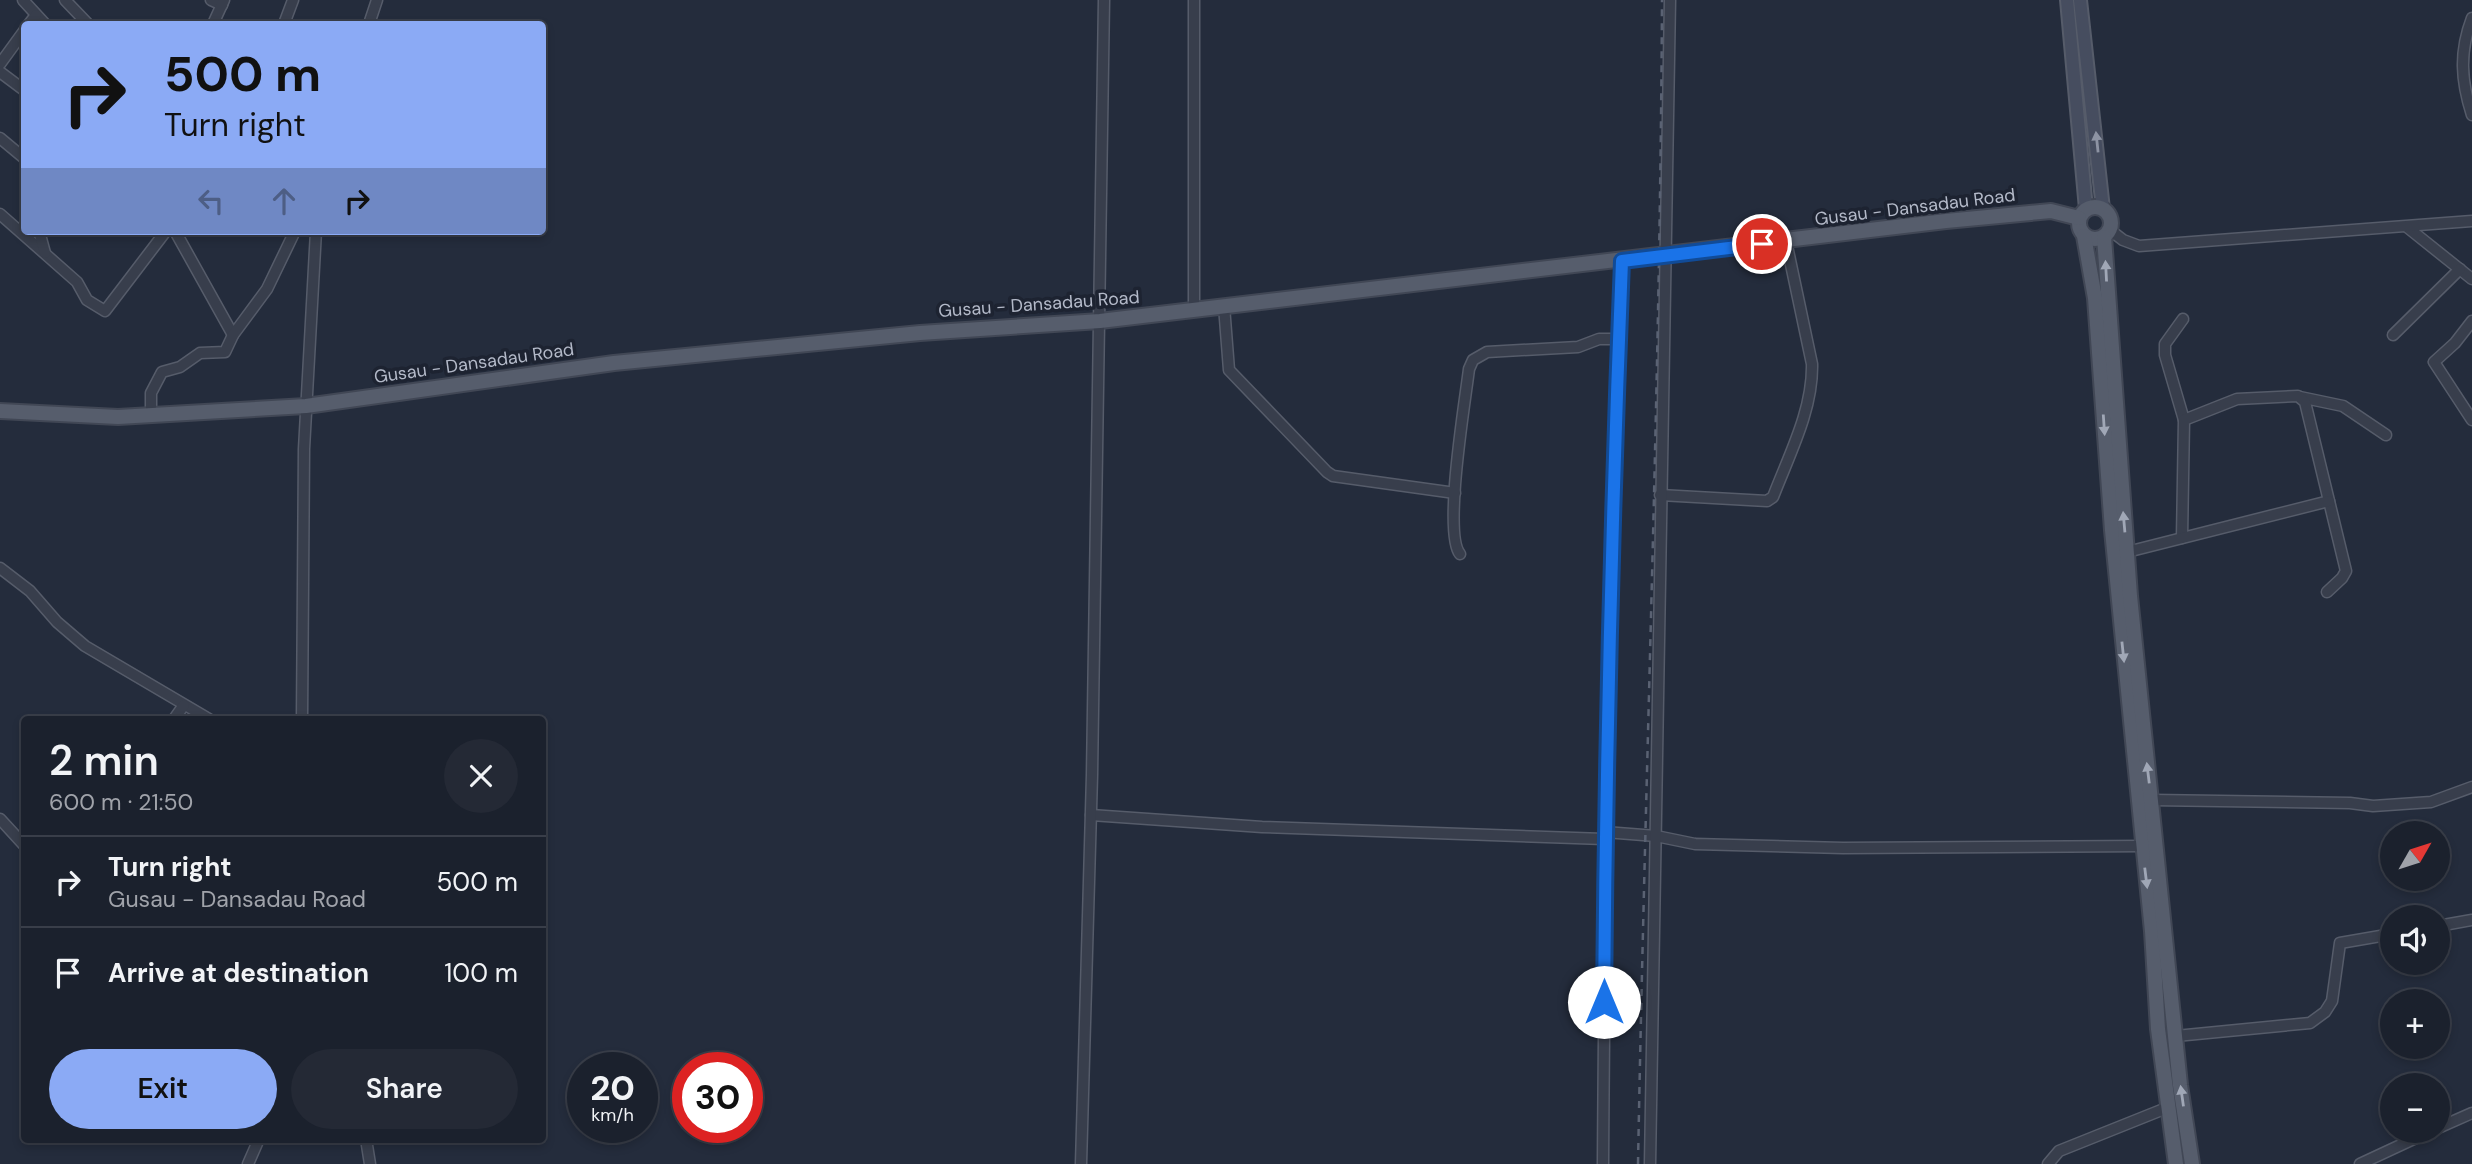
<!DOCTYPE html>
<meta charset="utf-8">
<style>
body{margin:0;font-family:"DM Sans",sans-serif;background:#242935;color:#f1f3f6;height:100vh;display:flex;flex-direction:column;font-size:26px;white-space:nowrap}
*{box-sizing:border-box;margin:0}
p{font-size:23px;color:#a0a3aa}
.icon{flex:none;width:38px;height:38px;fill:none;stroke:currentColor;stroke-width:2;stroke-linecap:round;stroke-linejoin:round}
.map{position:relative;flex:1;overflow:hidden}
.sheet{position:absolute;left:21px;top:716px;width:525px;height:427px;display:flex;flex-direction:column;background:#1b212d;border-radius:7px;box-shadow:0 4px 10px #0003,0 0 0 2px #393e49}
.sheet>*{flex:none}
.hud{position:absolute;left:21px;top:21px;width:525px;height:214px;border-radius:7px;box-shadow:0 4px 10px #0003,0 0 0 2px #393e49;background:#8baaf5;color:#111;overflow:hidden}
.needle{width:46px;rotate:51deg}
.tools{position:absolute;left:2380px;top:821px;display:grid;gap:14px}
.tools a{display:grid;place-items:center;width:70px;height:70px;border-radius:50%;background:#1b212d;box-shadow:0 4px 10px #0003,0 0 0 2px #393e49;font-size:35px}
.speed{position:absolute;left:567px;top:1052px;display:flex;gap:14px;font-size:35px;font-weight:700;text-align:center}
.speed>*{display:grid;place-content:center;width:91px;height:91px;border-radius:50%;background:#1b212d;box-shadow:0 4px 10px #0003,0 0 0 2px #393e49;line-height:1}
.speed small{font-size:18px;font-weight:400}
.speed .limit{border:10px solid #d22;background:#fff;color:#111}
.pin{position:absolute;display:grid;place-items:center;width:60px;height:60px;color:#fff;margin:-30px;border:4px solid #fff;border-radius:50%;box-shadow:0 2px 7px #0007}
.me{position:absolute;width:77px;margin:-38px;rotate:0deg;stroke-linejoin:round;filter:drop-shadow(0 0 5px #0008)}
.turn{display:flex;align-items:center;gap:24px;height:147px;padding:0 28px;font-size:32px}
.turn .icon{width:91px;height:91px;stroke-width:2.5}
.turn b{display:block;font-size:49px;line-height:60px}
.lanes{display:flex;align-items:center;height:66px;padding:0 28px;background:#0003;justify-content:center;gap:35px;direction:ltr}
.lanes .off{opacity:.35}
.round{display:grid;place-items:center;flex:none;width:74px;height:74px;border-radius:37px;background:#242935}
.head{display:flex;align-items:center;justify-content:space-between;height:119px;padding:0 28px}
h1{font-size:42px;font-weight:600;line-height:52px}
.cta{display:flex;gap:14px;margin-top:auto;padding:14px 28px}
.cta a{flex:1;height:80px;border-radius:42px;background:#8baaf5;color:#111;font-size:28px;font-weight:600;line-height:80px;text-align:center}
.cta a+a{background:#242935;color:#f1f3f6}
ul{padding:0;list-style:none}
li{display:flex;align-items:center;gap:21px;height:91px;padding:0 28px;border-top:2px solid #393e49}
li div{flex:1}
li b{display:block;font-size:26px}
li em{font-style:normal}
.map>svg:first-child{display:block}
</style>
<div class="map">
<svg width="2472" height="1164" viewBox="0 0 2472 1164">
<rect width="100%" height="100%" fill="#242c3c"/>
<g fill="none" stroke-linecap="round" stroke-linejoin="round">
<!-- minor casing -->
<g stroke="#565c6a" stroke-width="13">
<g id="minor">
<path d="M23,0L45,24"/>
<path d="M65,0L88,24"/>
<path d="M211,0L222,5"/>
<path d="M2472,18C2459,52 2461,81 2472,115"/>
<path d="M29,24L36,15"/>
<path d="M213,24L224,0"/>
<path d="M284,24L293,0"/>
<path d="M369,24L377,0"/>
<path d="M0,64L24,31"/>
<path d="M0,72L24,90"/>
<path d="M0,138L24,158"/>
<path d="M0,214L77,282L87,300L105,311L166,231"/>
<path d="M2407,227L2472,279"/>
<path d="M2110,230L2123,240L2139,246L2472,221"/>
<path d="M39,231L45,253"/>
<path d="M175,231L233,335"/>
<path d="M1224,306L1229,370L1327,472L1333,476L1455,493"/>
<path d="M1194,310V0"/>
<path d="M2183,319L2165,344V355L2184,420"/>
<path d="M2472,321L2455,343L2434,362L2472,420"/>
<path d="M2393,335L2460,269"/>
<path d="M2300,397L2343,406L2386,435"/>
<path d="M151,413V393L162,372L180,367L200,353L225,352L233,335L267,289L295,231"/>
<path d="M1660,495L1767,501L1773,497C1789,455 1813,410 1812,364L1786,241"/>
<path d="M2182,538L2184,420L2237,399L2298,396L2305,402L2346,571L2342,578L2327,592"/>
<path d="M2127,552L2329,501"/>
<path d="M1460,554C1443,533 1465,402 1469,369L1473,360L1487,352L1578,347L1599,339H1619"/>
<path d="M0,568L30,591L57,622L85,646L209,719"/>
<path d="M174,719L184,705"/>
<path d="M302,719L304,449L316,231"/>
<path d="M2152,800L2350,803L2373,806L2431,802L2472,787"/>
<path d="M1091,815L1262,827L1604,839"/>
<path d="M0,819L24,845"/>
<path d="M1605,832L1656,836L1695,844L1843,848L2142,846"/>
<path d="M2438,926L2472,920"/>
<path d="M2176,1036L2310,1023L2325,1012L2332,1001L2340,943L2392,934"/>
<path d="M2438,1128L2472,1113"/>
<path d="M366,1139L370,1164"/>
<path d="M248,1164L259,1139"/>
<path d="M1081,1164L1092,775L1104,0"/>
<path d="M1603,1164C1605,863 1609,562 1622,261"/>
<path d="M1650,1164L1670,0"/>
<path d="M2048,1164L2059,1151L2169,1107"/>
<path d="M2360,1164L2433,1130"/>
</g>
</g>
<!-- secondary casing -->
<g stroke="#565c6a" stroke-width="16">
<g id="secondary">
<path d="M2067,0L2086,209"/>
<path d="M2080,0L2103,209"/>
</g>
</g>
<!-- primary casing -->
<g stroke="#414755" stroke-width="18">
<g id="primary">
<circle cx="2095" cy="223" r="16"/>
<path d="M2084,236L2095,298L2112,530L2152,931L2158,1029L2176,1164"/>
<path d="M2104,237L2130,596L2180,1085L2192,1164"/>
<path d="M0,411L118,417L306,406L614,363L920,333L1100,321L1946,221L2051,211L2079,218"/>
</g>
</g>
<!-- minor -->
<use href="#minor" stroke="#383e4c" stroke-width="10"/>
<!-- secondary -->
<use href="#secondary" stroke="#464d5f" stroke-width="12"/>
<!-- primary -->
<use href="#primary" stroke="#565d6c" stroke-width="14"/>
<!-- rail -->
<path stroke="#5a6273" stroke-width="2.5" stroke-dasharray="7 7" stroke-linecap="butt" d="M1638,1164C1645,776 1660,388 1662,0"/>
</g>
<!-- one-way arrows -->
<defs><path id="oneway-solid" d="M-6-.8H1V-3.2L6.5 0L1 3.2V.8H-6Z" transform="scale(1.75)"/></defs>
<use fill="#8d93a3" href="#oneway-solid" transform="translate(2097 142) rotate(-96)"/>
<g fill="#a0a7b6">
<use href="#oneway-solid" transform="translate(2106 271) rotate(-93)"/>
<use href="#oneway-solid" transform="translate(2104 425) rotate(86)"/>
<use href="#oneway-solid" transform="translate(2124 522) rotate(-95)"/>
<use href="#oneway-solid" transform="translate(2123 652) rotate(84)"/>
<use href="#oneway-solid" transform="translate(2148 773) rotate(-97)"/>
<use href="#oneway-solid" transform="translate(2146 878) rotate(83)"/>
<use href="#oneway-solid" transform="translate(2182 1096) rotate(-98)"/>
</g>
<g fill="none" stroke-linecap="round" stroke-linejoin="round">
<!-- route casing -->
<g stroke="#114b97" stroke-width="18">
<path id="route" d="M1604,1002C1606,755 1612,508 1622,261L1762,244"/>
</g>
<!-- route -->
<use href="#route" stroke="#1a73e8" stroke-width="12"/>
</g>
<g text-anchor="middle" stroke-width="7" stroke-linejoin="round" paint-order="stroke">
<!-- street labels -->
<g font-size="18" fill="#b3b9c8" stroke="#1d2331">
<text transform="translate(1915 207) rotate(-7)" y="6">Gusau - Dansadau Road</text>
<text transform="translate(1039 304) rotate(-4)" y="6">Gusau - Dansadau Road</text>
<text transform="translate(474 363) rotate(-8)" y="6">Gusau - Dansadau Road</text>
</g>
</g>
</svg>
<div class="tools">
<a><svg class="needle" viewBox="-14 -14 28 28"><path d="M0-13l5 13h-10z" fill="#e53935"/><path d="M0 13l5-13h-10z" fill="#a0a3aa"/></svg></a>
<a><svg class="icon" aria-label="sound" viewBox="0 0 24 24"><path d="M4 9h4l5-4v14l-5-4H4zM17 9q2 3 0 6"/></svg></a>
<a>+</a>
<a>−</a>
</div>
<div class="speed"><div>20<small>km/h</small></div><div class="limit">30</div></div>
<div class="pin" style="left:1762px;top:244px;background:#d93025"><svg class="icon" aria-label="arrive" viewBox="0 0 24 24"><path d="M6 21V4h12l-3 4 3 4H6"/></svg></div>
<svg class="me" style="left:1604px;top:1002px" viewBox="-20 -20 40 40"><circle r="19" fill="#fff"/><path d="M0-13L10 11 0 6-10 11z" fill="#1a73e8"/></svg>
<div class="hud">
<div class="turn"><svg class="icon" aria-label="right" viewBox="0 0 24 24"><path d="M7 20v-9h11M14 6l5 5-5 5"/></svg><div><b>500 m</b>Turn right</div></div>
<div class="lanes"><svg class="icon off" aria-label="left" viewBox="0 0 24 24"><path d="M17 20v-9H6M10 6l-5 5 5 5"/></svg><svg class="icon off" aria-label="ahead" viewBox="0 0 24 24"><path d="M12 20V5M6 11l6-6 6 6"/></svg><svg class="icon" aria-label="right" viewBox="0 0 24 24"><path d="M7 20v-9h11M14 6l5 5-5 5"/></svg></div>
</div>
<section class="sheet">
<div class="head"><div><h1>2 min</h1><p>600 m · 21:50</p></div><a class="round"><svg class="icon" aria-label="close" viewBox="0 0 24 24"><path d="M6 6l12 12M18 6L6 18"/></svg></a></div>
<ul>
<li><svg class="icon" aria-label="right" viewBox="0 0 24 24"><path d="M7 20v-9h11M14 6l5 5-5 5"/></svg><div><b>Turn right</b><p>Gusau - Dansadau Road</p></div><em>500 m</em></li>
<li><svg class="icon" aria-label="arrive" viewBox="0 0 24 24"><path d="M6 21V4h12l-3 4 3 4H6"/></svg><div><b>Arrive at destination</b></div><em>100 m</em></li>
</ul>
<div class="cta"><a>Exit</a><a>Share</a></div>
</section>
</div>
